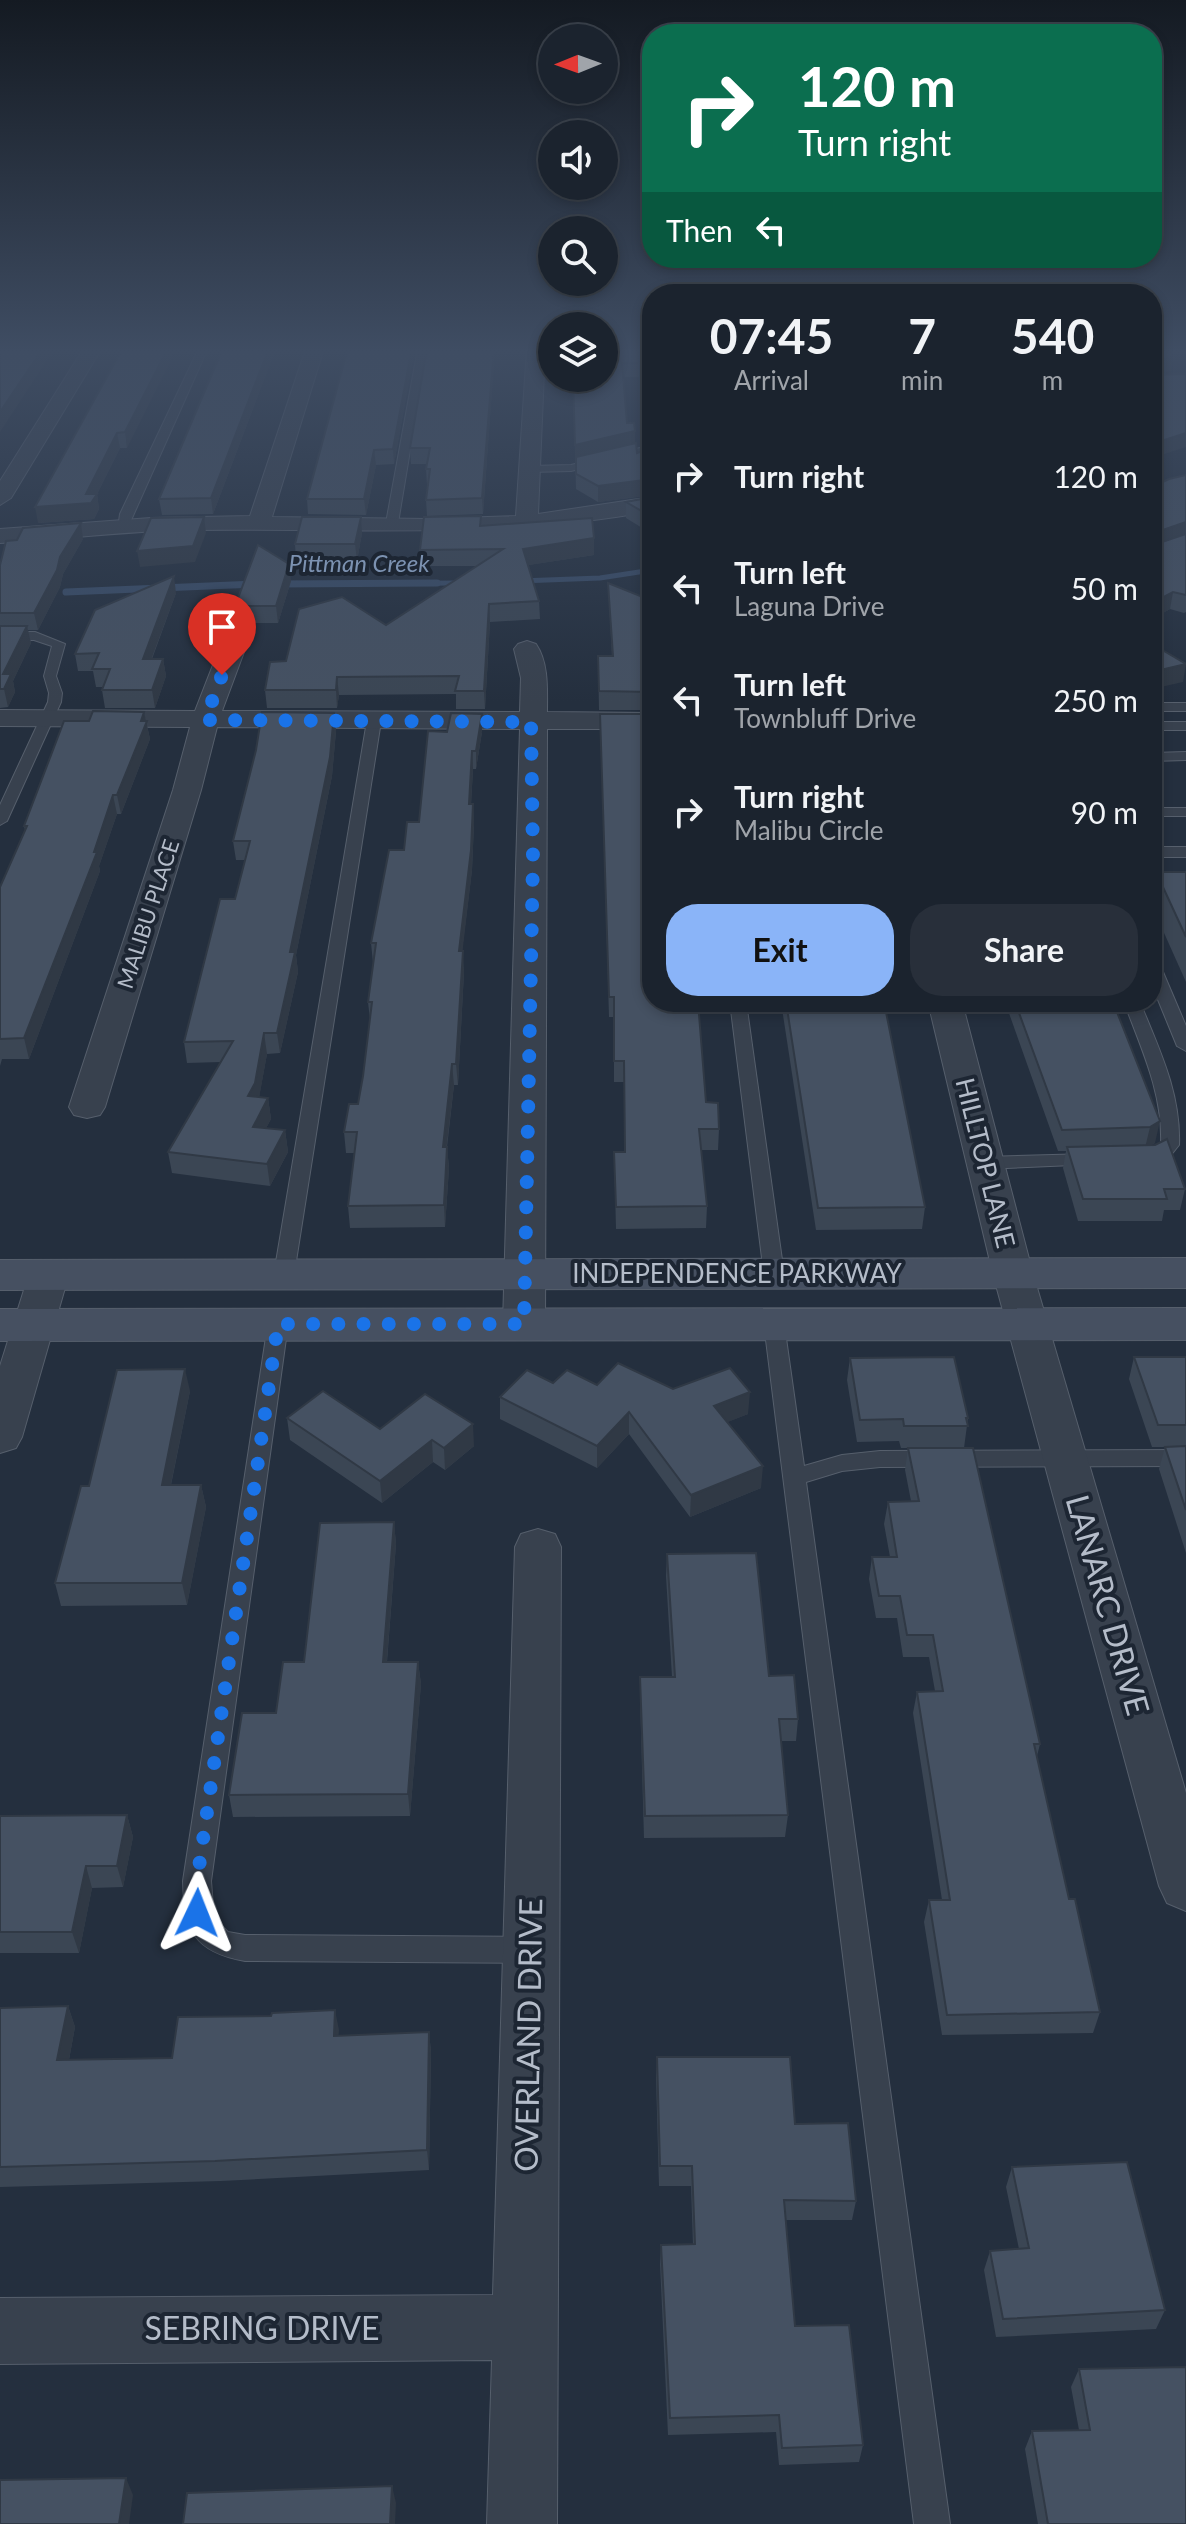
<!DOCTYPE html>
<style>
body{margin:0;font-family:Lato,sans-serif;background:#282f3a;color:#f1f3f6;height:100vh;display:flex;flex-direction:column;font-size:30px;white-space:nowrap}
*{box-sizing:border-box;margin:0}
p{font-size:26px;color:#a0a4aa}
.icon{flex:none;width:44px;height:44px;fill:none;stroke:currentColor;stroke-width:2;stroke-linecap:round;stroke-linejoin:round}
.map{position:relative;flex:1;overflow:hidden}
.drawer{position:absolute;left:642px;top:284px;width:520px;height:728px;display:flex;flex-direction:column;background:#1b232e;border-radius:32px;box-shadow:0 4px 12px #0003,0 0 0 2px #39404a}
.drawer>*{flex:none}
.top-card{position:absolute;left:642px;top:24px;width:520px;height:244px;border-radius:32px;box-shadow:0 4px 12px #0003,0 0 0 2px #39404a;background:#0b6e4f;color:#fff;overflow:hidden}
.needle{width:52px;rotate:269deg}
.tools{position:absolute;left:538px;top:24px;display:grid;gap:16px}
.tools a{display:grid;place-items:center;width:80px;height:80px;border-radius:50%;background:#1b232e;box-shadow:0 4px 12px #0003,0 0 0 2px #39404a;font-size:40px}
.pin{position:absolute;display:grid;place-items:center;width:68px;height:68px;color:#fff;margin:-82px -34px;border-radius:50% 50% 50% 0;rotate:-45deg;box-shadow:0 0 8px #0007}
.pin .icon{rotate:45deg}
.me{position:absolute;width:88px;margin:-44px;rotate:2deg;stroke-linejoin:round;filter:drop-shadow(0 0 6px #0008)}
.turn{display:flex;align-items:center;gap:28px;height:168px;padding:0 24px;font-size:36px}
.turn .icon{width:104px;height:104px;stroke-width:2.5}
.turn b{display:block;font-size:56px;line-height:68px}
.then{display:flex;align-items:center;height:76px;padding:0 24px;background:#0003;gap:16px;font-size:30px}
.eta{display:flex;justify-content:space-evenly;align-items:center;height:136px;text-align:center}
.eta b{font-size:48px;font-weight:700;line-height:56px}
.button{display:flex;gap:16px;margin-top:auto;padding:16px 24px}
.button a{flex:1;height:92px;border-radius:32px;background:#8ab4f8;color:#111;font-size:32px;font-weight:700;line-height:92px;text-align:center}
.button a+a{background:#282f3a;color:#f1f3f6}
ul{padding:0;list-style:none}
li{display:flex;align-items:center;gap:24px;height:112px;padding:0 24px}
li div{flex:1}
li b{display:block;font-size:30px}
li em{font-style:normal}
.map>svg:first-child{display:block}
</style>
<div class="map">
<svg width="1186" height="2524" viewBox="0 0 1186 2524">
<rect width="100%" height="100%" fill="#242f3e"/>
<g fill="none" stroke-linecap="round" stroke-linejoin="round">
<!-- stream-far1 -->
<g stroke="#394c67" stroke-width="5">
<path d="M520,581L600,578L652,570"/>
<path d="M276,584L460,583"/>
<path d="M229,585L256,584"/>
</g>
<!-- stream -->
<g stroke="#394c67" stroke-width="7">
<path d="M276,584L437,583"/>
<path d="M66,592L256,584"/>
</g>
<!-- lane casing -->
<g stroke="#565f6c" stroke-width="2">
<g id="lane">
<path d="M199,348H208L128,527L118,529L120,514Z"/>
<path d="M418,348H427L398,523L392,526L386,523Z"/>
<path d="M639,348H649L652,429L647,426Z"/>
<path d="M652,445V451L571,471L530,472L525,469L530,466L571,465Z"/>
<path d="M0,632H35L65,644L56,676L62,693L61,702L7,821L0,825V805L48,702L49,693L44,676L52,646L34,640H0Z"/>
<rect x="1152" y="703" width="34" height="8"/>
<path d="M374,717L381,721L294,1274L284,1281L274,1274L367,721Z"/>
<rect x="1152" y="722" width="34" height="8"/>
<path d="M1186,752V760L1152,761V753Z"/>
<rect x="1152" y="808" width="34" height="8"/>
<rect x="1152" y="847" width="34" height="10"/>
<path d="M1152,960L1160,965L1186,1026V1051L1177,1046L1152,985Z"/>
<path d="M730,1002H746L784,1274L774,1281L764,1274Z"/>
<path d="M1124,1002H1140C1159,1049 1181,1093 1179,1145L1171,1155L1145,1163L1136,1157L1161,1144C1163,1093 1141,1048 1124,1002Z"/>
<path d="M1089,1154L1096,1156L1098,1160L1096,1164L985,1169L976,1163L985,1157Z"/>
<path d="M278,1317L285,1319L288,1324L211,1881L214,1918L228,1932L245,1935L531,1937L541,1941L545,1950L541,1959L531,1963L245,1961C194,1952 184,1930 183,1881L268,1324L271,1319Z"/>
<path d="M774,1317L781,1319L784,1324L804,1466L842,1455L880,1451L1186,1450V1466L880,1467L842,1471L806,1482L950,2524H914L764,1324L767,1319Z"/>
</g>
</g>
<!-- street casing -->
<g stroke="#565f6c" stroke-width="2">
<g id="street">
<path d="M84,348H102L11,498L0,505V481Z"/>
<path d="M306,348H324L272,517L428,519L516,516L527,348H545L538,514L652,497V511C501,539 352,528 199,530C133,530 66,539 0,543V529L151,518L250,516Z"/>
<path d="M527,641L536,644C549,663 547,690 547,712L652,713V729H547L545,1324L539,1334L524,1338L509,1334L503,1324L520,729L217,727L201,790L105,1107L100,1115L87,1118L74,1115L69,1107L173,790L190,727L0,726V710L195,711L218,652L222,647H240L244,652L222,711L520,712L521,678L514,649L518,644Z"/>
<path d="M928,1002H962L1033,1274L1186,1793V1911L1167,1903L1159,1886L993,1274Z"/>
<path d="M49,1261L63,1265L69,1274L22,1437L16,1448L0,1453V1366L29,1274L35,1265Z"/>
<path d="M538,1529L555,1534L561,1547L557,2524H487L492,2360L0,2364V2298L493,2295L515,1547L521,1534Z"/>
</g>
</g>
<!-- secondary casing -->
<g stroke="#565f6c" stroke-width="2">
<g id="secondary">
<path d="M1186,1258V1288L0,1290V1260Z"/>
<path d="M1186,1308V1340L0,1341V1309Z"/>
</g>
</g>
<!-- lane -->
<use href="#lane" fill="#38414e" fill-rule="evenodd"/>
<!-- street -->
<use href="#street" fill="#38414e" fill-rule="evenodd"/>
<!-- secondary -->
<use href="#secondary" fill="#465061" fill-rule="evenodd"/>
</g>
<!-- wall -->
<g fill="#3b4654">
<path d="M123,348L127,448H120L97,494L99,509L94,519L38,523Z"/>
<path d="M223,348H276L213,514L162,515L159,499Z"/>
<path d="M415,348L394,464L376,465L366,515L308,514L307,499Z"/>
<path d="M427,348H495L483,514L427,516L426,500L428,485H427L426,469L427,464H411L410,448Z"/>
<path d="M604,348L639,363V377H623L627,423L637,453L652,447V495L598,502L576,489L573,378Z"/>
<path d="M1186,475V612L1184,613L1170,609L1152,619V487Z"/>
<path d="M652,497V534L626,518V502Z"/>
<path d="M481,516V526L594,555L528,565L539,601L540,619L490,622L485,709H456V694L339,695L337,708H267L265,690L286,661L386,625L477,566H421L420,550Z"/>
<path d="M362,533L357,561H296L295,544Z"/>
<path d="M83,539L63,574L60,587L38,630H28L31,643L13,681L15,692L8,707L0,708V565Z"/>
<path d="M291,581L278,623H238L235,606Z"/>
<path d="M608,583L640,596L652,591V710H599L598,656H612Z"/>
<path d="M176,593L152,659H163L166,676L155,708H105L102,690L103,687H96L93,671H78L75,654Z"/>
<path d="M144,712L150,739L121,814H117L99,866L100,871L29,1059H2L0,1066V887L25,830L24,826L89,721Z"/>
<path d="M334,713L336,731L332,776L296,955L298,972L280,1053L267,1054L259,1097L268,1098L271,1119L266,1128L285,1130L288,1152L270,1186L172,1173L168,1152L221,1062L187,1063L184,1042L235,899L245,860H236L233,841Z"/>
<path d="M600,714L706,1102L719,1129L718,1150H701L707,1206L706,1228L616,1229L614,1152H624V1082H614V1017H609Z"/>
<path d="M482,732L476,769H473L471,804H473L474,823L472,870L462,951L464,972L458,1085H454L447,1147L449,1168L445,1227L350,1228L348,1206L354,1153H346L344,1132L358,1104L363,1076L370,1020L368,1002L373,963L371,943L404,850L419,822Z"/>
<path d="M1156,872H1186V982L1152,906V890Z"/>
<path d="M781,1002H884L925,1207L922,1229L816,1230Z"/>
<path d="M1005,1002H1113L1155,1143L1151,1145L1185,1189L1180,1210H1164L1162,1221H1078L1063,1168L1066,1151H1058Z"/>
<path d="M1134,1357H1186V1553L1159,1469L1165,1447H1152L1129,1379Z"/>
<path d="M850,1358L968,1418L964,1448L1040,1744L1037,1756L1069,1899L1100,2012L1093,2033L942,2035L924,1922L929,1900H942L913,1713L917,1692L935,1691L929,1657H903L897,1618H876L869,1579L872,1557H890L884,1524L888,1502L911,1501L905,1470L908,1448H901L899,1441L857,1442L847,1380Z"/>
<path d="M553,1383L673,1389L748,1414L727,1422L761,1488L690,1517L629,1434L597,1468L500,1419V1397Z"/>
<path d="M190,1391L171,1485H201L206,1507L187,1605L61,1606L55,1583L89,1486Z"/>
<path d="M287,1418L380,1429L474,1446L445,1470L433,1462L382,1503L290,1440Z"/>
<path d="M394,1522L396,1544L387,1662H418L421,1684L410,1816L233,1817L229,1795L304,1662Z"/>
<path d="M667,1554L769,1676L798,1719L796,1741H781L788,1815L785,1837L644,1838L640,1699V1677H672L666,1576Z"/>
<path d="M127,1815L133,1837L123,1887L92,1888L79,1953H0V1816Z"/>
<path d="M68,2006L75,2027L69,2060L172,2058L271,2016L335,2010L338,2036L429,2032L431,2052L429,2170L221,2181L0,2187V2008Z"/>
<path d="M657,2057L795,2124L856,2201L852,2220H786L795,2326L863,2445L859,2462L779,2465L776,2432L668,2435L660,2264L661,2245H693L691,2186H659L656,2078Z"/>
<path d="M1012,2167L1165,2310L1156,2329L996,2337L984,2270L990,2251L1019,2249L1006,2187Z"/>
<path d="M1079,2369L1186,2524H1038L1025,2449L1032,2431L1079,2430L1071,2387Z"/>
</g>
<!-- shaded-wall -->
<g fill="#303945">
<path d="M43,348H55L0,432V412Z"/>
<path d="M168,348H177L127,448L125,432Z"/>
<path d="M269,348H276L213,514L211,498Z"/>
<path d="M412,348H415L394,464L393,449Z"/>
<path d="M494,348H495L483,514L482,498Z"/>
<path d="M1174,357L1171,371L1152,373V359Z"/>
<path d="M635,431V446L575,461V445Z"/>
<path d="M117,433L120,448L97,494L99,509L94,519L38,523L35,507L86,494Z"/>
<path d="M1186,433V447L1152,458V444Z"/>
<path d="M374,450L376,465L366,515L364,499Z"/>
<path d="M652,479V495L598,502V486Z"/>
<path d="M204,517L206,533L195,562L140,567L137,551Z"/>
<path d="M361,517L362,533L357,561L355,544Z"/>
<path d="M1186,522V537L1152,549L1154,533Z"/>
<path d="M81,523L83,539L63,574L60,587L38,630L34,613L60,557Z"/>
<path d="M594,538V555L523,566V549Z"/>
<path d="M289,564L291,581L278,623L276,606Z"/>
<path d="M174,576L176,593L145,676L143,659Z"/>
<path d="M1173,592L1170,609L1152,619V603Z"/>
<path d="M489,604L490,622L485,709L484,691Z"/>
<path d="M27,626L31,643L13,681L15,692L8,707L4,689L3,674Z"/>
<path d="M163,659L166,676L155,708L152,690Z"/>
<path d="M1186,664L1183,682L1152,689V672Z"/>
<path d="M337,677L339,695L337,708L336,690Z"/>
<path d="M144,712L150,739L121,814L117,795Z"/>
<path d="M334,713L336,731L332,776L296,955L298,972L280,1053L277,1033L290,952Z"/>
<path d="M482,714V732L476,769V751Z"/>
<path d="M472,751L473,769L470,823L469,804Z"/>
<path d="M113,795L117,814L99,866L100,871L29,1059L24,1038L94,852Z"/>
<path d="M473,804L474,823L472,870L460,972L459,951Z"/>
<path d="M463,951L464,972L458,1085L456,1064Z"/>
<path d="M264,1033L267,1054L258,1104L248,1096Z"/>
<path d="M452,1064L454,1085L444,1168L443,1147Z"/>
<path d="M268,1098L271,1119L256,1148L253,1127Z"/>
<path d="M1160,1121L1155,1143L1145,1148L1150,1127Z"/>
<path d="M285,1130L288,1152L270,1186L267,1164Z"/>
<path d="M447,1147L449,1168L445,1227L444,1205Z"/>
<path d="M185,1369L190,1391L166,1508L162,1485Z"/>
<path d="M750,1392L748,1414L713,1428L714,1406Z"/>
<path d="M629,1412V1434L597,1468V1446Z"/>
<path d="M473,1424L474,1446L445,1470L444,1448Z"/>
<path d="M432,1440L433,1462L382,1503L380,1481Z"/>
<path d="M763,1466L761,1488L690,1517L691,1495Z"/>
<path d="M201,1485L206,1507L187,1605L182,1583Z"/>
<path d="M394,1522L396,1544L385,1684L383,1662Z"/>
<path d="M418,1662L421,1684L410,1816L408,1794Z"/>
<path d="M127,1815L133,1837L123,1887L117,1866Z"/>
<path d="M86,1866L92,1888L79,1953L72,1932Z"/>
<path d="M68,2006L75,2027L65,2081L57,2060Z"/>
<path d="M335,2010L339,2030L337,2057L334,2036Z"/>
<path d="M429,2032L431,2052L429,2170L427,2150Z"/>
<path d="M126,2478L133,2495L129,2524H119Z"/>
<path d="M392,2486L396,2503L395,2524H390Z"/>
</g>
<!-- building -->
<g fill="#455162" stroke="#303945" stroke-width="2">
<path d="M0,348H43L0,412Z"/>
<path d="M123,348H168L125,432L117,433L86,494H97L91,503L35,507Z"/>
<path d="M223,348H269L211,498L159,499Z"/>
<path d="M348,348H412L393,449L374,450L364,499H307Z"/>
<path d="M427,348H494L482,498L426,500L430,469H426L430,448H410Z"/>
<path d="M604,348H638L639,363H622L627,423H634L635,431L575,445L573,378H604Z"/>
<path d="M1152,348H1167L1174,357L1152,359L1153,375L1186,374V433L1152,444Z"/>
<path d="M636,443L637,453L652,447V479L598,486L576,474V457Z"/>
<path d="M1186,475V522L1154,533L1153,545L1186,534V595L1173,592L1152,603V487L1169,479Z"/>
<path d="M652,497V517L626,502Z"/>
<path d="M481,516L480,526L592,518L594,538L523,549L539,601L489,604L484,691H455L459,676L337,677L336,690H265L270,662L286,661L299,609L342,597L386,625L503,549L420,550L424,517Z"/>
<path d="M204,517L193,546L137,551L151,518Z"/>
<path d="M302,517H361L355,544H295Z"/>
<path d="M81,523L60,557L57,570L34,613H0V565L6,541L17,540L23,528Z"/>
<path d="M258,545L289,564L276,606H235Z"/>
<path d="M174,576L143,659H163L152,690H102L110,669H92L99,653L75,654L95,610Z"/>
<path d="M608,583L640,596L652,591V692L599,691L598,656H613Z"/>
<path d="M0,626H27L3,674H11L4,689H0Z"/>
<path d="M1152,644L1186,664L1152,672Z"/>
<path d="M93,711L144,712L141,721H147L117,795H113L94,852H97L24,1038L0,1039V887L27,826H24L64,721H89Z"/>
<path d="M262,712L334,713L330,757L290,952H295L277,1033H264L255,1083L248,1096L268,1098L253,1127L285,1130L267,1164L168,1152L233,1041L184,1042L220,899H235L250,841H233L256,750Z"/>
<path d="M451,713L482,714L476,751H472L469,804H473L471,850L459,951H463L456,1064H452L443,1147H447L444,1205L348,1206L357,1132H344L349,1104H358L363,1076L372,1002H368L376,943H371L389,850H404L407,822H419L428,731L447,732Z"/>
<path d="M600,714H652V1002H698L706,1102L718,1103L719,1129H699L707,1206L616,1207L614,1152H625L624,1061H614V997H609Z"/>
<path d="M1156,872H1186V937Z"/>
<path d="M786,1002H884L925,1207L818,1208Z"/>
<path d="M1015,1002H1113L1160,1121L1150,1127L1062,1130Z"/>
<path d="M1167,1139L1185,1189H1164L1167,1199H1083L1067,1147L1155,1145Z"/>
<path d="M954,1357L968,1418H966L968,1426H904L903,1419L860,1420L850,1358Z"/>
<path d="M1134,1357H1186V1425H1158Z"/>
<path d="M618,1363L673,1389L730,1368L750,1392L714,1406L763,1466L691,1495L629,1412L597,1446L500,1397L527,1370L553,1383L567,1370L597,1385Z"/>
<path d="M185,1369L162,1485H201L182,1583H55L81,1486H89L117,1370Z"/>
<path d="M323,1391L380,1429L425,1394L473,1424L444,1448L432,1440L380,1481L287,1418Z"/>
<path d="M1186,1446V1510L1165,1447Z"/>
<path d="M908,1448H973L1040,1744H1034L1069,1899H1075L1100,2012L947,2015L929,1900H950L917,1692L943,1691L933,1635H907L900,1596H879L872,1557H897L888,1502L919,1501Z"/>
<path d="M394,1522L383,1662H418L408,1794L229,1795L242,1713H276L283,1662H304L320,1523Z"/>
<path d="M756,1553L769,1676L794,1675L798,1719H779L788,1815L645,1816L640,1677H675L667,1554Z"/>
<path d="M127,1815L117,1866H86L72,1932H0V1816Z"/>
<path d="M68,2006L57,2060L172,2058L178,2017L271,2016L272,2013L335,2010L334,2036L429,2032L427,2150L215,2161L0,2167V2008Z"/>
<path d="M657,2057H790L795,2124L848,2123L856,2201L784,2200L795,2326L849,2325L863,2445L782,2448L779,2415L670,2418L661,2245L695,2244L692,2166H660Z"/>
<path d="M1127,2162L1165,2310L1003,2319L990,2251L1029,2248L1012,2167Z"/>
<path d="M1186,2367V2524H1048L1032,2431L1090,2430L1079,2369Z"/>
<path d="M126,2478L119,2524H0V2480Z"/>
<path d="M392,2486L390,2524H183L187,2493Z"/>
</g>
<!-- sky -->
<linearGradient id="sky" x2="0" y2="1"><stop stop-color="#141a22"/><stop offset="0.5" stop-color="#3f4d63"/><stop offset="1" stop-color="#3f4d63" stop-opacity="0"/></linearGradient>
<rect width="1186" height="702" fill="url(#sky)"/>
<g fill="none" stroke-linecap="round" stroke-linejoin="round">
<!-- route -->
<path stroke="#1a73e8" stroke-width="14" stroke-dasharray="0 25.2" d="M197,1913V1881L278,1324H524L525,1274L533,859L531,722L205,720L222,675"/>
</g>
<g text-anchor="middle" stroke-width="8" stroke-linejoin="round" paint-order="stroke">
<!-- far-street labels -->
<g font-size="22" fill="#b4bcc9" stroke="#1d2633">
<text transform="translate(148 914) rotate(-72)" y="8">MALIBU PLACE</text>
</g>
<!-- far-water labels -->
<g font-size="24" font-style="italic" fill="#7c92b1" stroke="#1d2633">
<text x="359" y="572">Pittman Creek</text>
</g>
<!-- street labels -->
<g font-size="26" fill="#b4bcc9" stroke="#1d2633">
<text transform="translate(985 1163) rotate(76)" y="9">HILLTOP LANE</text>
<text x="737" y="1283">INDEPENDENCE PARKWAY</text>
</g>
<!-- near-street labels -->
<g font-size="32" fill="#b4bcc9" stroke="#1d2633">
<text transform="translate(1107 1605) rotate(74)" y="11">LANARC DRIVE</text>
<text transform="translate(529 2035) rotate(-89)" y="11">OVERLAND DRIVE</text>
<text x="262" y="2340">SEBRING DRIVE</text>
</g>
</g>
</svg>
<div class="tools">
<a><svg class="needle" viewBox="-14 -14 28 28"><path d="M0-13l5 13h-10z" fill="#e53935"/><path d="M0 13l5-13h-10z" fill="#a0a4aa"/></svg></a>
<a><svg class="icon" aria-label="sound" viewBox="0 0 24 24"><path d="M4 9h4l5-4v14l-5-4H4zM17 9q2 3 0 6"/></svg></a>
<a><svg class="icon" aria-label="search" viewBox="0 0 24 24"><circle cx="10" cy="10" r="6"/><path d="M15 15l6 6"/></svg></a>
<a><svg class="icon" aria-label="layers" viewBox="0 0 24 24"><path d="M12 4l9 5-9 5-9-5zM3 14l9 5 9-5"/></svg></a>
</div>
<div class="pin" style="left:222px;top:675px;background:#d93025"><svg class="icon" aria-label="arrive" viewBox="0 0 24 24"><path d="M6 21V4h12l-3 4 3 4H6"/></svg></div>
<svg class="me" style="left:197px;top:1913px" viewBox="-20 -20 40 40"><path d="M0-17L14 15 0 8-14 15z" fill="#1a73e8" stroke="#fff" stroke-width="4"/></svg>
<div class="top-card">
<div class="turn"><svg class="icon" aria-label="right" viewBox="0 0 24 24"><path d="M7 20v-9h11M14 6l5 5-5 5"/></svg><div><b>120 m</b>Turn right</div></div>
<div class="then">Then<svg class="icon" aria-label="left" viewBox="0 0 24 24"><path d="M17 20v-9H6M10 6l-5 5 5 5"/></svg></div>
</div>
<section class="drawer">
<div class="eta">
<div><b>07:45</b><p>Arrival</p></div>
<div><b>7</b><p>min</p></div>
<div><b>540</b><p>m</p></div>
</div>
<ul>
<li><svg class="icon" aria-label="right" viewBox="0 0 24 24"><path d="M7 20v-9h11M14 6l5 5-5 5"/></svg><div><b>Turn right</b></div><em>120 m</em></li>
<li><svg class="icon" aria-label="left" viewBox="0 0 24 24"><path d="M17 20v-9H6M10 6l-5 5 5 5"/></svg><div><b>Turn left</b><p>Laguna Drive</p></div><em>50 m</em></li>
<li><svg class="icon" aria-label="left" viewBox="0 0 24 24"><path d="M17 20v-9H6M10 6l-5 5 5 5"/></svg><div><b>Turn left</b><p>Townbluff Drive</p></div><em>250 m</em></li>
<li><svg class="icon" aria-label="right" viewBox="0 0 24 24"><path d="M7 20v-9h11M14 6l5 5-5 5"/></svg><div><b>Turn right</b><p>Malibu Circle</p></div><em>90 m</em></li>
</ul>
<div class="button"><a>Exit</a><a>Share</a></div>
</section>
</div>
